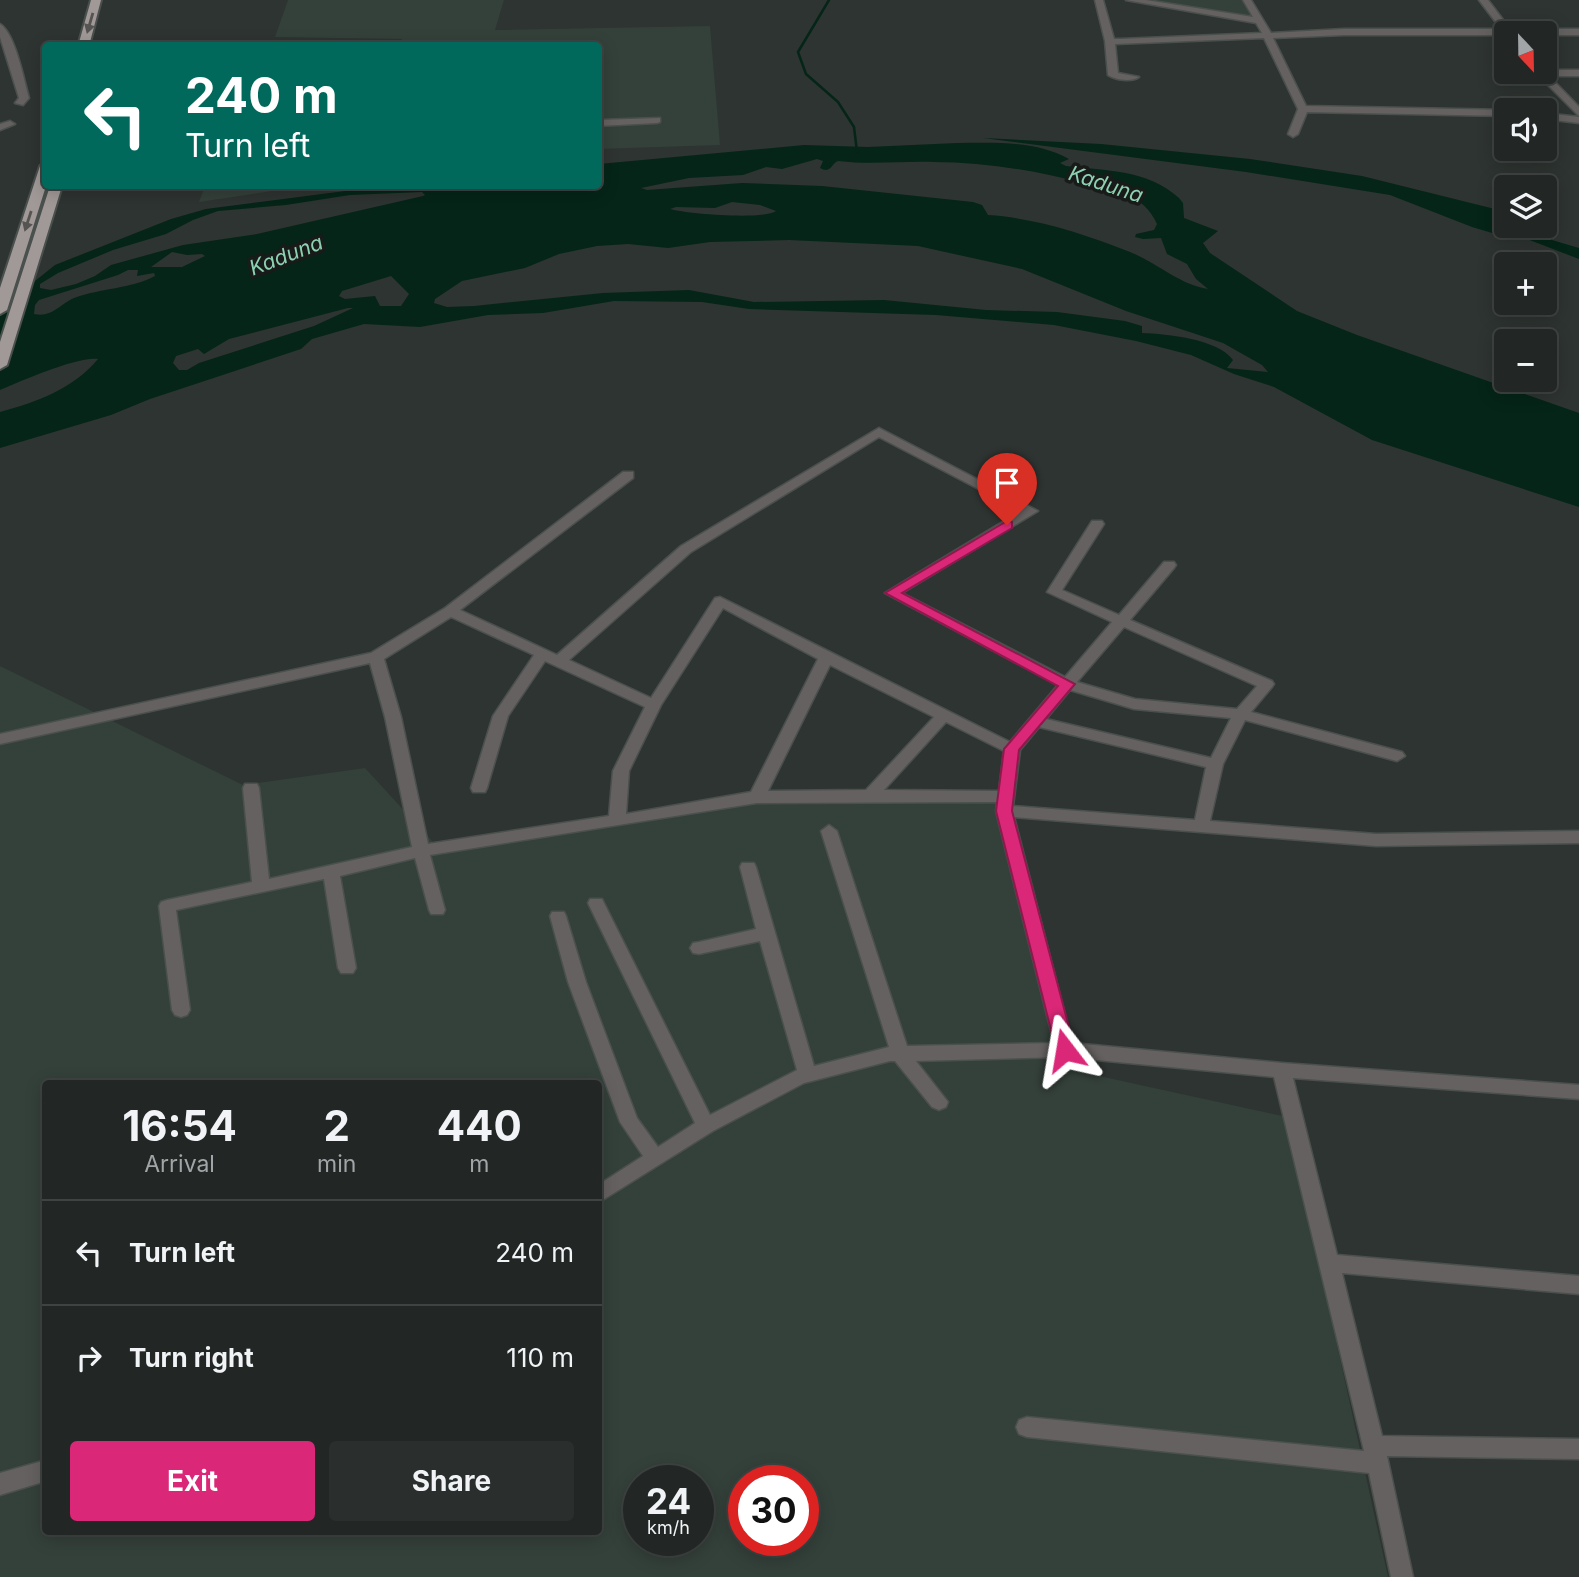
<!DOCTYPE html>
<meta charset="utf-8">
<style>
body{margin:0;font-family:Inter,sans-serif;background:#2a2f2d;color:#f1f3f6;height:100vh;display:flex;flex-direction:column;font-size:26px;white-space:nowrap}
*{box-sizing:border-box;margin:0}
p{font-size:23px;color:#a2a5a7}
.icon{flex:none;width:38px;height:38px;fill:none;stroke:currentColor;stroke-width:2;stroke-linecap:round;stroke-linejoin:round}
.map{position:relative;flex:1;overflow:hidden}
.panel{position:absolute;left:42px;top:1080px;width:560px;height:455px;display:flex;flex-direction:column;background:#222725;border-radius:7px;box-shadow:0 4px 18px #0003,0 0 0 2px #3f4442}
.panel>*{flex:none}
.hud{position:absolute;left:42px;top:42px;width:560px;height:147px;border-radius:7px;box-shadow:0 4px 18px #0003,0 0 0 2px #3f4442;background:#00695c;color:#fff;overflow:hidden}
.needle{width:46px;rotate:158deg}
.fabs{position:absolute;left:1494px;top:21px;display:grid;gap:14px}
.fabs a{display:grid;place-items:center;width:63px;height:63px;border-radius:7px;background:#222725;box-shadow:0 4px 18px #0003,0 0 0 2px #3f4442;font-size:35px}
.speed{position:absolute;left:623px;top:1465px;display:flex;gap:14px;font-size:35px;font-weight:700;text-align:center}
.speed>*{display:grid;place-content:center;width:91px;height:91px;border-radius:50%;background:#222725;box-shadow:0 4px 18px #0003,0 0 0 2px #3f4442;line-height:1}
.speed small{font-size:18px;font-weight:400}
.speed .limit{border:10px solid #d22;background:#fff;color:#111}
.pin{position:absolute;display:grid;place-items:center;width:60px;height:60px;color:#fff;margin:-72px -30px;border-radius:50% 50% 50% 0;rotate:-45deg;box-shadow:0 0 7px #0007}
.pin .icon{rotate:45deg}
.me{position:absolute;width:77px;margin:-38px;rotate:346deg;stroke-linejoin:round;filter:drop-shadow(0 0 5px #0008)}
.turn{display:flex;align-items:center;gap:24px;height:147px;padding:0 28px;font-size:32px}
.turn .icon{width:91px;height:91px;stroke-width:2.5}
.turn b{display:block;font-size:49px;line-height:60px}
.eta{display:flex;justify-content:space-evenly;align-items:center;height:119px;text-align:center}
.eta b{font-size:42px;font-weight:700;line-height:49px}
.button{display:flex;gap:14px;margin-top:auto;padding:14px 28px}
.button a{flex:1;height:80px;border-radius:7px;background:#db2777;color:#fff;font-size:28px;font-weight:700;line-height:80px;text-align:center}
.button a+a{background:#2a2f2d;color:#f1f3f6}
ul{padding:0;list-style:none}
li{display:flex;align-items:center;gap:21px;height:105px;padding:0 28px;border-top:2px solid #3f4442}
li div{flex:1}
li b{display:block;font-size:26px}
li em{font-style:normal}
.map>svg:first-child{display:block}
</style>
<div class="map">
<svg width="1579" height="1577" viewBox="0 0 1579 1577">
<rect width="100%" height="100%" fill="#2e3431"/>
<path fill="#34403a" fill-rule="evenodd" d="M 288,0 L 504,0 L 495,30 L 710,26 L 720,145 L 599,149 L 598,46 L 400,46 L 402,39 L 275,37 Z
M 1126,0 L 1242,0 L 1254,21 L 1163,7 Z
M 205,186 L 305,186 L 199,202 Z
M 0,666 L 243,785 L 365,768 L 433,842 L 731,801 L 781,790 L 947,794 L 1006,802 L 1058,1067 L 1287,1117 L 1388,1577 L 0,1577 ZM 46,1083 L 598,1083 L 598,1531 L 46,1531 ZM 639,1480 L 698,1480 L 698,1540 L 639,1540 ZM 744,1480 L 803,1480 L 803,1540 L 744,1540 Z"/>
<path fill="#052518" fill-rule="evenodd" d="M 983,138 L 1101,144 L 1250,159 L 1362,176 L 1507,212 L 1507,226 L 1531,226 L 1551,236 L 1552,240 L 1579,248 L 1579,259 L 1527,239 L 1509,238 L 1472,227 L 1390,195 L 1246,172 Z
M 957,143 C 994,143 1035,140 1069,159 L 1060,163 L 1066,166 C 1106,171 1147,169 1179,198 L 1183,203 L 1184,218 L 1218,231 L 1203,243 L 1210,253 L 1297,311 L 1357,335 L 1579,413 L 1579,507 L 1372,440 L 1274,387 L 1234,374 L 1191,355 L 1136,341 L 1054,325 L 936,315 L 749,309 L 702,302 L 614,301 L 543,313 L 488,315 L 420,327 L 364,324 L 312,339 L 301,349 L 150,399 L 111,415 L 0,448 L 0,412 C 37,402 73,389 98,359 C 78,356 21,381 0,390 L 0,309 L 55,265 L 171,219 L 206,209 L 353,190 L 438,186 L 598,186 L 599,164 L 804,145 L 868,147 ZM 817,159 L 823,161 L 820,168 C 831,174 831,164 838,161 C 870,165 902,161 934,162 C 986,162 1037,171 1087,184 C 1115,191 1144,194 1157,224 L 1154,230 L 1136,234 L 1135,237 L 1143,239 L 1161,238 L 1167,254 L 1187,264 L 1196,279 L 1208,289 C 1180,285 1156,262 1130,252 C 1085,234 1036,218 988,215 L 982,205 L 973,202 L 822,186 L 742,183 L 647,190 L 641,188 L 689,178 L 743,175 L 766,167 L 782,169 ZM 422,192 L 425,195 L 423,196 L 257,234 L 183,245 L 111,265 L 95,276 L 76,284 L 51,290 L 40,288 L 40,284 L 58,273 L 113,250 L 166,234 L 193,220 L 218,211 L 286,205 L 350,195 ZM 732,202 L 760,205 L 776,211 C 764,220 687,214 670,209 L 676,207 L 715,208 ZM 789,240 L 918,246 L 1022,269 L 1126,311 L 1223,343 L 1262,365 L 1268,372 L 1227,368 L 1233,360 C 1218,339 1167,334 1142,333 L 1142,326 L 1125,321 L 1057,312 L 986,310 L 884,300 L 754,302 L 689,290 L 603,293 L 474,306 L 447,307 L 434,303 L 435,299 L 462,281 L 525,268 L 559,254 L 597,246 L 628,244 L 668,248 L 710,242 ZM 172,252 L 187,255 L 202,254 L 205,256 L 182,267 L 151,267 ZM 128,270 L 138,270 L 137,276 L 154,273 L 155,276 C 131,289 101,288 74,298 C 60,304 52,318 34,314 L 35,305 L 39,300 L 118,275 ZM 391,276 L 409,294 L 401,306 L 380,306 L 375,296 L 345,299 L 339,296 L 342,291 ZM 348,308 L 353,308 L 314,326 L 199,363 L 187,370 L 179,370 L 173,363 L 176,356 L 198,349 L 204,354 L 229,339 Z"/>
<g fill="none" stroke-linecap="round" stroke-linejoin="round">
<path stroke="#052518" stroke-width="2.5" d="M 829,0 L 798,52 L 806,74 L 838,102 L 854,127 L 857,152"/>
<defs>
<path id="minor" d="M 1095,0 L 1103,0 L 1114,39 L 1121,39 L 1262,33 L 1256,23 L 1126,0 L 1146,0 L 1253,17 L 1243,0 L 1251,0 L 1271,33 L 1344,29 L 1501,29 L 1479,0 L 1488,0 L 1510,29 L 1579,29 L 1579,35 L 1344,35 L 1273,38 L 1306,106 L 1508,110 L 1507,116 L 1307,112 L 1298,134 L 1293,137 L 1288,134 L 1298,109 L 1264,38 L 1115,44 L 1118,73 L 1139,77 C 1132,82 1115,80 1108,75 L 1105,41 Z
M 0,24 C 15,33 24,80 29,98 L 23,105 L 15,103 L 19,98 L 0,37 Z
M 1545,70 L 1579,70 L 1579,76 L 1549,76 L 1579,107 L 1579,116 L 1535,72 Z
M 1545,113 L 1579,117 L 1579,123 L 1545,119 Z
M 660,118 L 660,122 L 657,123 L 598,126 L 598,120 Z
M 10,121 L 15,124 L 0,130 L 0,124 Z
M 879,428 L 1038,511 L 902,593 L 1065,677 L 1112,622 L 1047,592 L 1092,521 L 1102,521 L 1104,524 L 1062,590 L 1119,615 L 1164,562 L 1174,562 L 1176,565 L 1174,568 L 1130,620 L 1272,681 L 1274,684 L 1272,687 L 1251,712 L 1402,752 L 1405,756 L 1397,761 L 1245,720 L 1223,764 L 1210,821 L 1376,834 L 1579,831 L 1579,843 L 1376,846 L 1014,817 L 1072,1043 L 1282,1063 L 1579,1085 L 1579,1099 L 1293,1078 L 1337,1255 L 1579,1276 L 1579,1294 L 1342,1273 L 1382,1436 L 1579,1439 L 1579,1459 L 1387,1456 L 1413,1577 L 1391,1577 L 1369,1473 L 1027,1437 L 1019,1434 L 1016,1427 L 1019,1420 L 1027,1417 L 1364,1451 L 1274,1077 L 1065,1057 L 916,1061 L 948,1102 L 946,1107 L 939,1110 L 932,1107 L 895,1061 L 890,1061 L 804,1083 L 713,1131 L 598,1203 L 598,1185 L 643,1156 L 620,1122 L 568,982 L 550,916 L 552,912 L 564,912 L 566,916 L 586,982 L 637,1118 L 658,1147 L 695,1123 L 588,903 L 590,899 L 602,899 L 710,1115 L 797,1070 L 760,941 L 699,954 L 693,953 L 690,948 L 693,943 L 699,942 L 756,929 L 740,867 L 742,863 L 754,863 L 756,867 L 814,1066 L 889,1047 L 821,831 L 829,825 L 837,831 L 907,1046 L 1054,1043 L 996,811 L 997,802 L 757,803 L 430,855 L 445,910 L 443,914 L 431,914 L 429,910 L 415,858 L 340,876 L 356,968 L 353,973 L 341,973 L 338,968 L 324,879 L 176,910 L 190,1010 L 187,1015 L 181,1017 L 175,1015 L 172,1010 L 159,906 L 161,902 L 167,900 L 252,882 L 243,788 L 245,784 L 257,784 L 259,788 L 269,879 L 412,847 L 385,717 L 370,663 L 0,744 L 0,734 L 371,653 L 445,608 L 623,472 L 633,472 L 633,478 L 460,610 L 557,655 L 681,546 ZM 879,437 L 1021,511 L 885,593 L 1058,685 L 1010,742 L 720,597 L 715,598 L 651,698 L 569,660 L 691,552 ZM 723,608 L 818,659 L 751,792 L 626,814 L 629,771 L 661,705 ZM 451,617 L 534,655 L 493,716 L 471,788 L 473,792 L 485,792 L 487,788 L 508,716 L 545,661 L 645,707 L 613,771 L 609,816 L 428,844 L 401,717 L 384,659 ZM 1124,627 L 1257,686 L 1237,709 L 1135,699 L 1077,682 ZM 830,665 L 934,717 L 866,790 L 768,791 ZM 1070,690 L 1134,709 L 1231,718 L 1211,758 L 1046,719 ZM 946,722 L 1004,751 L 999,791 L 884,790 ZM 1039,727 L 1206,767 L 1195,820 L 1013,806 L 1020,750 Z
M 46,1460 L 46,1481 L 0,1495 L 0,1473 Z"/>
<path id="trunk" d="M 91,0 L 101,0 L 89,46 L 78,46 Z
M 46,162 L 46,186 L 7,310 L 0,314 L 0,288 L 40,166 Z
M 50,186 L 62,186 L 7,365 L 0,369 L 0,342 Z"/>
</defs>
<use href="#minor" stroke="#4a504d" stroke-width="3"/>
<use href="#trunk" stroke="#4a504d" stroke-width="4"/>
<use href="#minor" fill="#656161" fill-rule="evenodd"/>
<use href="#trunk" fill="#a09997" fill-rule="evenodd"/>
</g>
<defs><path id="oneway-solid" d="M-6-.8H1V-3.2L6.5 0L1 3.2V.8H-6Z" transform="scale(1.75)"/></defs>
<g fill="#555452">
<use href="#oneway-solid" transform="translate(90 23) rotate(106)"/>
<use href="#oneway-solid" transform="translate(28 221) rotate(108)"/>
</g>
<path fill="#db2777" stroke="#8e194d" stroke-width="2" d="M 1007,521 L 1012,522 L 1012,528 L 902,593 L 1075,684 L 1019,750 L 1012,811 L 1075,1050 L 1072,1055 L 1065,1058 L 1059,1055 L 1056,1050 L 996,811 L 1004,749 L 1058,686 L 885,593 Z"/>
<g text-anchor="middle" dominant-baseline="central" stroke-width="7" stroke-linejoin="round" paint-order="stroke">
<g font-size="21" font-style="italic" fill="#8cd2b1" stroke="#181b19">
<text transform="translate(1106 184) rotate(18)">Kaduna</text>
<text transform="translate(286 255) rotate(-21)">Kaduna</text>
</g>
</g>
</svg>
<div class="fabs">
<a><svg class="needle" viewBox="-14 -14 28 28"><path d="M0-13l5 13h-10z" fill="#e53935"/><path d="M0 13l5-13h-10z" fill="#a2a5a7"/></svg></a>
<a><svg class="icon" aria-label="sound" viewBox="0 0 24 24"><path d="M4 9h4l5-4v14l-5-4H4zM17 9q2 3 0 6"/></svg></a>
<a><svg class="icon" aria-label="layers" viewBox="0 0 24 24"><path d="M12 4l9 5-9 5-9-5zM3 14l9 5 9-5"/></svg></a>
<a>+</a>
<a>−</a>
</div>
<div class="speed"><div>24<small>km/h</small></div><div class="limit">30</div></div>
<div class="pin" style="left:1007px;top:525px;background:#d93025"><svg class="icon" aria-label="arrive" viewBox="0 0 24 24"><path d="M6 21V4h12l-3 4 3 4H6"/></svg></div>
<svg class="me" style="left:1065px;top:1050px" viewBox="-20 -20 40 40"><path d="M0-17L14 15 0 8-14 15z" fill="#db2777" stroke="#fff" stroke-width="4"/></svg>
<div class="hud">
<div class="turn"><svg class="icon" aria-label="left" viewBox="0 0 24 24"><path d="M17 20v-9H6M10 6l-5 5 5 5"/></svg><div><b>240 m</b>Turn left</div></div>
</div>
<section class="panel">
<div class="eta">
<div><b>16:54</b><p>Arrival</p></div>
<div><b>2</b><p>min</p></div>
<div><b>440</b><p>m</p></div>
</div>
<ul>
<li><svg class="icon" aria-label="left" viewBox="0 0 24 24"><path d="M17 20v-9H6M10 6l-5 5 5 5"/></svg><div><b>Turn left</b></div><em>240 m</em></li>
<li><svg class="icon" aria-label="right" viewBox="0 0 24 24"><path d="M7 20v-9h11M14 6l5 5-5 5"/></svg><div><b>Turn right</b></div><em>110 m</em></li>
</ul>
<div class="button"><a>Exit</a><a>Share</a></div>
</section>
</div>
